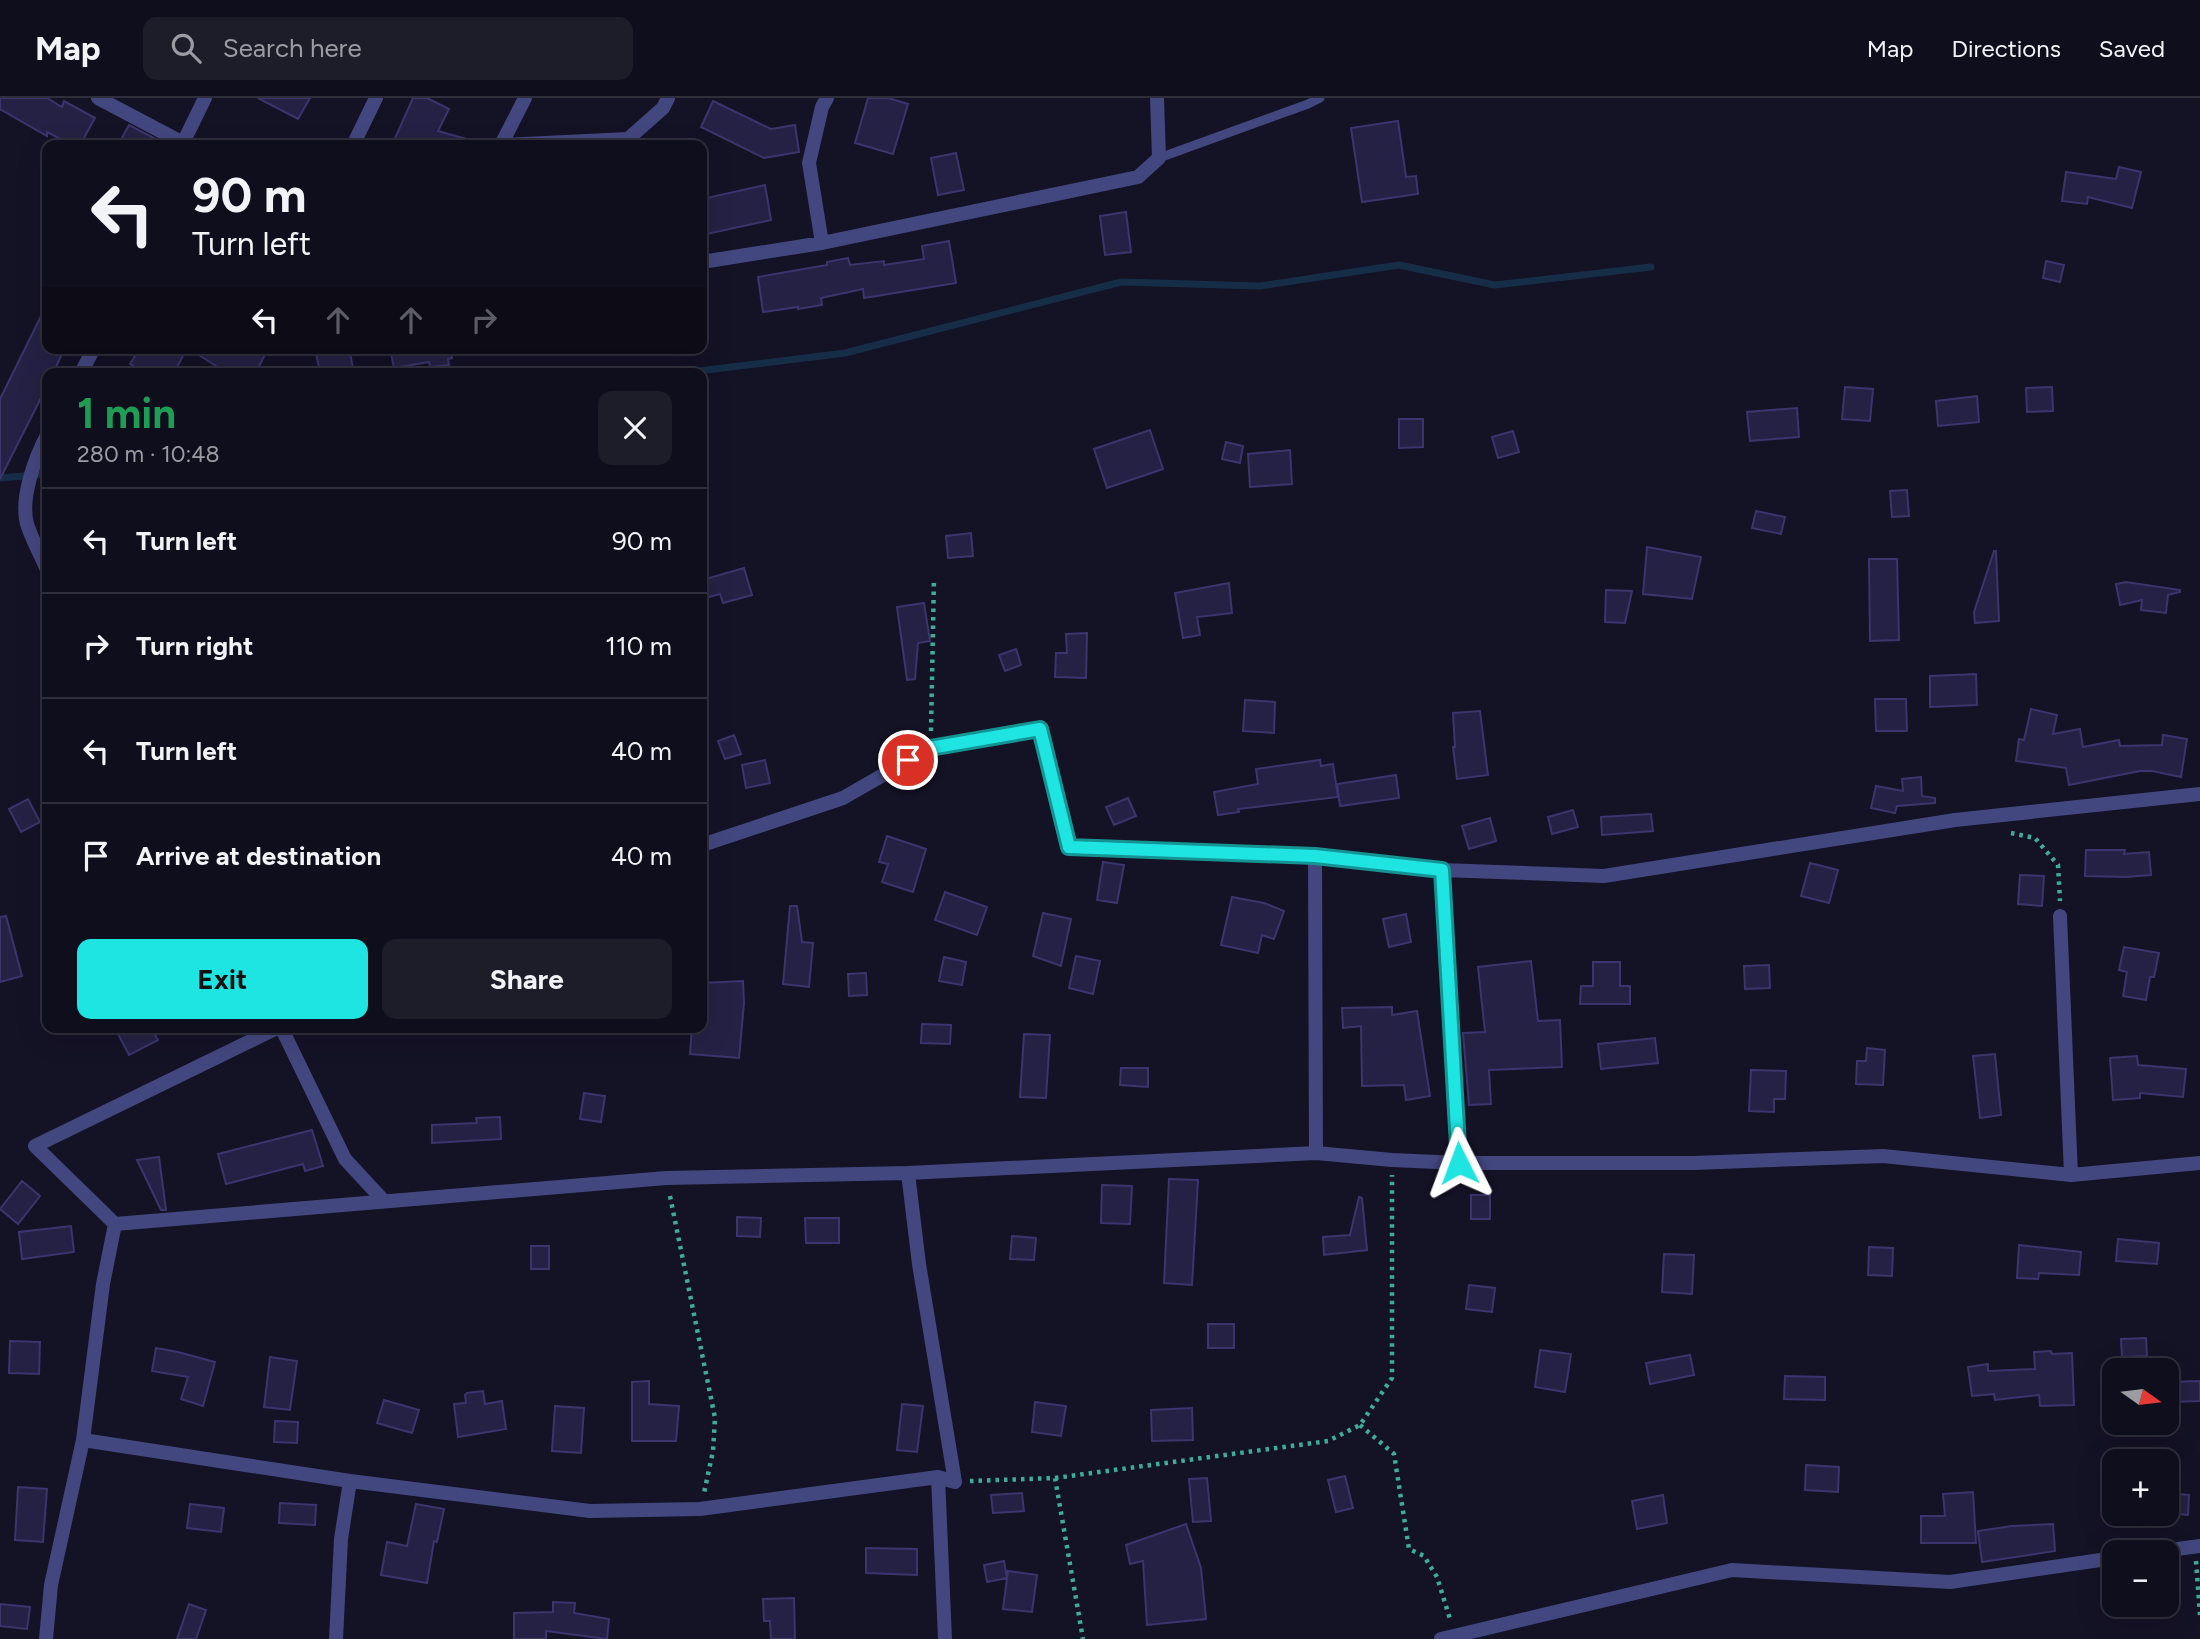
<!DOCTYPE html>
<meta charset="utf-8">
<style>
body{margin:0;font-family:Figtree,sans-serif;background:#1d1c29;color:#f1f3f6;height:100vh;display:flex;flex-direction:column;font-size:26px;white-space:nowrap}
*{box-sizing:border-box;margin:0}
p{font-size:23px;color:#9b9ca3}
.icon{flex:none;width:38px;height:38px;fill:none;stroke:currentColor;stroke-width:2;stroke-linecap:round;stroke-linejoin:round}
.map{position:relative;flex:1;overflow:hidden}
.sheet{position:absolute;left:42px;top:270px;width:665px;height:665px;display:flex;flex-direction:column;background:#0f0e1c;border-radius:14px;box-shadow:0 7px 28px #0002,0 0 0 2px #2f2e3b}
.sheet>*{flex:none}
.banner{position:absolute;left:42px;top:42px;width:665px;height:214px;border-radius:14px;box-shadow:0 7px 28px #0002,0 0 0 2px #2f2e3b;background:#0f0e1c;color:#f1f3f6;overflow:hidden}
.needle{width:46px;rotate:104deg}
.fabs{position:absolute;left:2102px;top:1260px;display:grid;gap:14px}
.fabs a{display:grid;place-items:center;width:77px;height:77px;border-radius:14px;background:#0f0e1c;box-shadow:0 7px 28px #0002,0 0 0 2px #2f2e3b;font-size:35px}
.pin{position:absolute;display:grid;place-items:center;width:60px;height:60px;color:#fff;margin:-30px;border:4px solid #fff;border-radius:50%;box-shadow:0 2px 7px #0007}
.me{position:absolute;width:77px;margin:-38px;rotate:357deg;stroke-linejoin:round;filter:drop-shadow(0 0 5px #0008)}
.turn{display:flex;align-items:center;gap:24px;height:147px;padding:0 35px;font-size:32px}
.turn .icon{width:91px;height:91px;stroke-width:2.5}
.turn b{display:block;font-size:49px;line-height:60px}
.lanes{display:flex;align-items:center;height:66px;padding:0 35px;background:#0003;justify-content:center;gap:35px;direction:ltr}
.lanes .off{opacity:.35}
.round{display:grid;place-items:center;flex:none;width:74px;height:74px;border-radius:14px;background:#1d1c29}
.headline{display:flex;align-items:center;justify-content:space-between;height:119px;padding:0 35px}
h1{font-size:42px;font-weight:700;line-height:52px;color:#1e9e55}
.primary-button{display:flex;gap:14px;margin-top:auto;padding:14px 35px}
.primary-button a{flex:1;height:80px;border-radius:14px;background:#1ee4e2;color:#111;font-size:28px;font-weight:700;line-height:80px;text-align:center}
.primary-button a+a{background:#1d1c29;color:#f1f3f6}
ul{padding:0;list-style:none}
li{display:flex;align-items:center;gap:21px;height:105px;padding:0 35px;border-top:2px solid #2f2e3b}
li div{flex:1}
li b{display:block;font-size:26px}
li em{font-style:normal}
header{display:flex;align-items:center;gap:42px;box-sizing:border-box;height:98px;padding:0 35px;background:#0f0e1c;border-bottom:2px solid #2f2e3b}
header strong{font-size:33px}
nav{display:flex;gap:38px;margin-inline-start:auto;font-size:24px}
.search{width:490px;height:63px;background:#1d1c29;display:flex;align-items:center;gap:18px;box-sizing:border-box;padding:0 24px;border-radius:14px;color:#9b9ca3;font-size:26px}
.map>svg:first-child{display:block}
</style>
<header>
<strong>Map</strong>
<div class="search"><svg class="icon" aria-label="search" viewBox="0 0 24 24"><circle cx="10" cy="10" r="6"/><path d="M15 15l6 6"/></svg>Search here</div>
<nav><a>Map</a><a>Directions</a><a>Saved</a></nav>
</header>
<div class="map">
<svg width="2200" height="1541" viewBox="0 0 2200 1541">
<rect width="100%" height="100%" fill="#141225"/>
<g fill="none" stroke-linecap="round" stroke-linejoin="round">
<path stroke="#152d47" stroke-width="7" d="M 682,275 L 845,255 L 1121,184 L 1260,188 L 1399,167 L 1495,187 L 1651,169
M 0,380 L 47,376"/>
</g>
<path fill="#242144" stroke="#3a356d" stroke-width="2" d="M 0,0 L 47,0 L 62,9 L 64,3 L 95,20 L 80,47 L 72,47 L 47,34 L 47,38 L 0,11 Z
M 258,0 L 310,0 L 298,21 Z
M 413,0 L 427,0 L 449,11 L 438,33 L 470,42 L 469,47 L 392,47 Z
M 868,0 L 888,0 L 908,6 L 893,56 L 855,45 Z
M 713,3 L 771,31 L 795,27 L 799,54 L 764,60 L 701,29 Z
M 1398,23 L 1406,79 L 1416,78 L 1418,96 L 1362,104 L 1351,30 Z
M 129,27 L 167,47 L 118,47 Z
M 956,55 L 964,92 L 938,97 L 931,60 Z
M 2119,69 L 2141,74 L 2132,110 L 2088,99 L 2087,106 L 2062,103 L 2066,74 L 2116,81 Z
M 765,87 L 771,122 L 702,137 L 702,101 Z
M 1126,114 L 1131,154 L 1105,157 L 1100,118 Z
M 949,143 L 956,185 L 864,200 L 863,191 L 821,200 L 822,207 L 798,211 L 798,209 L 763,214 L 758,179 L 827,167 L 827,164 L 848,160 L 850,167 L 884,163 L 884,167 L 924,161 L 922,148 Z
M 2046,163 L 2064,167 L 2060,184 L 2043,180 Z
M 47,206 L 47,250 L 65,250 L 53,275 L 47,275 L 47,288 L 0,381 L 0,301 Z
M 140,250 L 187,250 L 174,275 L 145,275 L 130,266 Z
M 188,250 L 268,250 L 256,275 L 227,275 Z
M 315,250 L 349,250 L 354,275 L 320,275 Z
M 390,250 L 451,250 L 452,260 L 448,261 L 449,267 L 430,269 L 429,264 L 394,270 Z
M 1845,289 L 1873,291 L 1870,323 L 1842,321 Z
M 2052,289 L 2053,313 L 2027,314 L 2026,290 Z
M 1977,298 L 1979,324 L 1938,328 L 1936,303 Z
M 1797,310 L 1799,339 L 1750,343 L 1747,314 Z
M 1399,321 L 1423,321 L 1423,349 L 1399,350 Z
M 1150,332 L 1163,371 L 1107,390 L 1094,351 Z
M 1513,333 L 1519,354 L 1498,360 L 1492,339 Z
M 1226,344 L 1243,348 L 1240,365 L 1222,361 Z
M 1290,352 L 1292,386 L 1250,389 L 1248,356 Z
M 1907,392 L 1909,418 L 1892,419 L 1890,393 Z
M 1756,413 L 1785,419 L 1781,436 L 1752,430 Z
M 971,435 L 973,458 L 948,460 L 946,438 Z
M 1647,449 L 1701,459 L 1692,501 L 1643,496 Z
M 1994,453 L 1996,453 L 1999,523 L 1975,525 L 1974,514 Z
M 1869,461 L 1897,461 L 1899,542 L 1870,543 Z
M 744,470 L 752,497 L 723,505 L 720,496 L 702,501 L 702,482 Z
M 2126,484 L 2180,492 L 2180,494 L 2168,497 L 2166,515 L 2141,512 L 2142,502 L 2120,507 L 2116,486 Z
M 1229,485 L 1232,515 L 1197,519 L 1200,537 L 1183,540 L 1175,495 Z
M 1606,492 L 1632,493 L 1625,525 L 1605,524 Z
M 924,505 L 930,543 L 918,545 L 915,581 L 907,582 L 897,509 Z
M 1087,535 L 1086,580 L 1055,579 L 1056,555 L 1067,555 L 1066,536 Z
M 1016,551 L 1021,567 L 1005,573 L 999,557 Z
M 1976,576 L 1977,607 L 1930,609 L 1930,578 Z
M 1875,601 L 1906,601 L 1907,633 L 1876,633 Z
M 1245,602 L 1275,604 L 1274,635 L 1243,633 Z
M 2031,611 L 2057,617 L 2053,636 L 2080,631 L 2083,649 L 2119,642 L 2120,648 L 2162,647 L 2163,637 L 2187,641 L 2181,679 L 2152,673 L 2140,673 L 2069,687 L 2066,670 L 2016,663 L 2019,641 L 2024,642 Z
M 1480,613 L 1488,677 L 1457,681 L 1453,649 L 1455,649 L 1453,615 Z
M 734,637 L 741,656 L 725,661 L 718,643 Z
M 765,662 L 770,685 L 746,690 L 742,667 Z
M 1320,662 L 1321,668 L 1333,666 L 1338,699 L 1238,711 L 1239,714 L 1218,717 L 1214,694 L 1258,686 L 1256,671 Z
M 1396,677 L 1399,700 L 1340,708 L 1337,686 Z
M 1921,679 L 1922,698 L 1935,700 L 1935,705 L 1897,708 L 1895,715 L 1871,710 L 1876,688 L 1903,693 L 1902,681 Z
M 1128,700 L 1136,718 L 1114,727 L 1106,709 Z
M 28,701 L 40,724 L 21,734 L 9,711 Z
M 1573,712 L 1578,729 L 1552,736 L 1548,719 Z
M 1651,716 L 1653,733 L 1602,737 L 1601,719 Z
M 1490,720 L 1496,743 L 1469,751 L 1462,728 Z
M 887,738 L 926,751 L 913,794 L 882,784 L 888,766 L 879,764 Z
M 2086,752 L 2125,752 L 2124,756 L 2149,754 L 2151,777 L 2126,779 L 2085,778 Z
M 1103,764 L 1124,767 L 1117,805 L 1097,802 Z
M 1810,765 L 1838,772 L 1829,805 L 1801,798 Z
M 2020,777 L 2044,778 L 2042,808 L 2018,806 Z
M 945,794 L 987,809 L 977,837 L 935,822 Z
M 1232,799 L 1264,805 L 1284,813 L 1274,841 L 1262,837 L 1258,855 L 1221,847 Z
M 790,808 L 797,808 L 802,844 L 813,845 L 809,889 L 783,886 Z
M 1043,815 L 1071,821 L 1061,868 L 1033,858 Z
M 1406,816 L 1411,844 L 1389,849 L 1383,821 Z
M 6,818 L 22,878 L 0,884 L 0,819 Z
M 2124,849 L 2159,855 L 2154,879 L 2150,879 L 2146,902 L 2123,898 L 2127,874 L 2119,872 Z
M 1076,858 L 1100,863 L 1093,896 L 1069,890 Z
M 944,859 L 966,864 L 962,887 L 939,883 Z
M 1531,863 L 1538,923 L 1560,922 L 1562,969 L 1489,972 L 1491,1006 L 1469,1007 L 1463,935 L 1485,934 L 1478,869 Z
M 1593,864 L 1620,864 L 1620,888 L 1630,888 L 1630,906 L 1580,906 L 1581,888 L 1593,888 Z
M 1769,867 L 1770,890 L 1745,891 L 1744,868 Z
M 866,875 L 867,897 L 849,898 L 848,876 Z
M 743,883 L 744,905 L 739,960 L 690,956 L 692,929 L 702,929 L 702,885 Z
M 1392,909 L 1392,917 L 1417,913 L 1430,998 L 1406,1002 L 1404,987 L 1362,988 L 1361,928 L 1343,930 L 1342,910 Z
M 922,926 L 951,927 L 950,946 L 921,945 Z
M 130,929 L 151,929 L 158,942 L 129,957 L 118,936 Z
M 1024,936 L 1050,937 L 1046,1000 L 1020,999 Z
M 1655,940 L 1658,965 L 1601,971 L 1598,946 Z
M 1867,950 L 1885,952 L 1883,987 L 1856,986 L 1857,963 L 1866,963 Z
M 1995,956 L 2001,1017 L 1980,1020 L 1973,958 Z
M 2137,958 L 2138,967 L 2186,971 L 2183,999 L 2140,995 L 2140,1000 L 2113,1002 L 2110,960 Z
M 1121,970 L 1148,970 L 1148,989 L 1120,987 Z
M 1751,972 L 1786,973 L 1785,1001 L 1774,1001 L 1774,1014 L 1749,1013 Z
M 584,995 L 605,998 L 601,1024 L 580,1021 Z
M 500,1019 L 501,1041 L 432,1045 L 432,1027 L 477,1025 L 476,1020 Z
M 312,1032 L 323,1068 L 305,1073 L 303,1066 L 226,1086 L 218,1056 Z
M 159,1059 L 166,1112 L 161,1112 L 137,1062 Z
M 1169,1081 L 1198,1082 L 1192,1187 L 1164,1185 Z
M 22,1083 L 40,1098 L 18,1126 L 0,1111 Z
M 1102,1087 L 1132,1088 L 1130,1126 L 1101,1125 Z
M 1471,1097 L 1490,1097 L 1490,1121 L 1471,1121 Z
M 1359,1099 L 1362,1100 L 1367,1152 L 1324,1157 L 1323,1139 L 1350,1137 Z
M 737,1119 L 761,1120 L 760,1139 L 737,1138 Z
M 805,1120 L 839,1120 L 839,1145 L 806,1145 Z
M 71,1128 L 74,1154 L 22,1161 L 19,1134 Z
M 1012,1138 L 1036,1140 L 1034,1162 L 1010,1161 Z
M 2118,1141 L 2159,1145 L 2157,1166 L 2116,1163 Z
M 2019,1147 L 2081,1154 L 2079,1177 L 2039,1175 L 2038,1181 L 2017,1180 Z
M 531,1148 L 549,1148 L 549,1171 L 531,1171 Z
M 1869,1149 L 1893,1150 L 1892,1178 L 1868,1177 Z
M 1664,1156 L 1694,1157 L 1692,1196 L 1662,1194 Z
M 1469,1187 L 1495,1190 L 1492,1214 L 1466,1211 Z
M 1208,1226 L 1234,1226 L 1234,1250 L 1208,1250 Z
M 2146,1240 L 2147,1258 L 2122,1259 L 2121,1241 Z
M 10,1243 L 40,1244 L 39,1276 L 9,1275 Z
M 156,1250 L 178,1254 L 215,1264 L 203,1308 L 181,1301 L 188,1279 L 152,1273 Z
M 1540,1252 L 1571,1256 L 1565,1294 L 1535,1289 Z
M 2051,1253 L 2052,1256 L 2072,1255 L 2074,1307 L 2040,1308 L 2039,1297 L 1995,1302 L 1994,1296 L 1972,1298 L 1968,1269 L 1988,1266 L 1988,1273 L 2035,1271 L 2034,1254 Z
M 1690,1257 L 1694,1277 L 1650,1286 L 1646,1265 Z
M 270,1259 L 297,1263 L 290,1312 L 264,1309 Z
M 1785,1278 L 1825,1279 L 1825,1302 L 1784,1301 Z
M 649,1283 L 649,1306 L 679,1308 L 676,1343 L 632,1343 L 632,1284 Z
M 2200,1283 L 2200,1303 L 2173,1304 L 2173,1284 Z
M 483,1293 L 485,1306 L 502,1303 L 506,1331 L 458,1339 L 454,1306 L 466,1305 L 465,1297 L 467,1295 Z
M 384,1302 L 419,1312 L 412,1335 L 377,1325 Z
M 1035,1304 L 1066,1308 L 1061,1338 L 1032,1334 Z
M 902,1306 L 923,1308 L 917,1354 L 897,1352 Z
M 555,1308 L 584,1310 L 581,1355 L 552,1353 Z
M 1192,1310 L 1193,1342 L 1152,1343 L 1151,1312 Z
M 275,1323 L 298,1324 L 297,1345 L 274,1344 Z
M 1806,1367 L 1839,1369 L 1838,1394 L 1805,1392 Z
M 1345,1378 L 1353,1410 L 1336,1414 L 1328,1382 Z
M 1207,1380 L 1211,1423 L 1193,1424 L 1189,1381 Z
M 18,1389 L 47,1391 L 43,1444 L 15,1442 Z
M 1973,1394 L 1976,1445 L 1921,1445 L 1921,1418 L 1945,1418 L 1943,1396 Z
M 1022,1395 L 1024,1413 L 993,1415 L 991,1397 Z
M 2166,1395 L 2189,1397 L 2188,1417 L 2166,1415 Z
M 1663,1397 L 1667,1425 L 1637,1431 L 1632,1403 Z
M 280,1405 L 316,1407 L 315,1427 L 279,1425 Z
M 190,1406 L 224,1410 L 221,1434 L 187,1430 Z
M 416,1406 L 444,1411 L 437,1444 L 434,1443 L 427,1485 L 381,1477 L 387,1444 L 407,1448 Z
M 1186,1426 L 1201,1470 L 1206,1521 L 1147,1527 L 1143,1463 L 1130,1466 L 1126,1447 Z
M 2053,1426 L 2055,1453 L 1982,1464 L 1978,1433 L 2012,1428 Z
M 866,1450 L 917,1451 L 917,1477 L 866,1475 Z
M 1004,1463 L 1007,1480 L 987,1484 L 984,1467 Z
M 1008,1473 L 1037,1477 L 1032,1514 L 1003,1511 Z
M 794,1500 L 795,1541 L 771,1541 L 770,1523 L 764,1523 L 763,1501 Z
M 553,1504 L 575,1505 L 574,1515 L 609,1521 L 607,1541 L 546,1533 L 546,1541 L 514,1541 L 514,1515 L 553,1514 Z
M 0,1506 L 30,1509 L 27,1531 L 0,1528 Z
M 189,1506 L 206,1512 L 196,1541 L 177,1541 Z"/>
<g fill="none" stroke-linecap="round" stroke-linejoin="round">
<path stroke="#3eac99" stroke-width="4.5" stroke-dasharray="3.5 5" stroke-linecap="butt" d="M 931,633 L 934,480
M 2011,735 L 2035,740 L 2058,767 L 2060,803
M 670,1098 L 715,1320 L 713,1353 L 704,1395
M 1360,1327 L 1394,1356 L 1409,1451 L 1424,1458 L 1437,1479 L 1450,1521
M 1055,1380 L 1083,1541
M 970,1383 L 1055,1380 L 1328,1343 L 1360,1327 L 1392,1280 L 1392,1077
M 2196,1463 L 2200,1517"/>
<path stroke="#43477f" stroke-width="9" d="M 1159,60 L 1308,6 L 1320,0"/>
<path stroke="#43477f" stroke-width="14" d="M 98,0 L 183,45
M 182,47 L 205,0
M 356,47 L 356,41 L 376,0
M 501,47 L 628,41 L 663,10 L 668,0
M 501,47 L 525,0
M 822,145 L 809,65 L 822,9 L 827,0
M 702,164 L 822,145 L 1138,79 L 1159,60 L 1157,0
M 81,275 L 94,250
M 47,337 C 35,360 20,400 27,426 C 32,442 41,457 47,472
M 702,747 L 843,700 L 930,650 L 1040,630 L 1070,749 L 1315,758 L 1442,772 L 1604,778 L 1955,722 L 2200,696
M 1315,758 L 1316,1055
M 1442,772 L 1459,1065
M 2060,818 L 2071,1077
M 279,929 L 35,1048 L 115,1126 L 666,1080 L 908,1075 L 1316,1055 L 1392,1062 L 1459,1065 L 1693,1065 L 1883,1058 L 2071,1077 L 2200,1065
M 281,929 L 345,1061 L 383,1102
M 83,1342 L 350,1383 L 590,1413 L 700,1411 L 938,1379 L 955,1384 L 919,1166 L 908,1075
M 938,1379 L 945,1541
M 2155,1454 L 2200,1448
M 46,1541 L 51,1487 L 83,1342 L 103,1186 L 115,1126
M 336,1541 L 341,1441 L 350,1383
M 1441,1541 L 1732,1472 L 1950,1484 L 2114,1460"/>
</g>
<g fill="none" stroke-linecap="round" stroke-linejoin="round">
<defs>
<path id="route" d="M 908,662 L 930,650 L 1040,631 L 1069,749 L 1315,758 L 1442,772 L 1459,1065"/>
</defs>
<use href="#route" stroke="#149493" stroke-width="18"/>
<use href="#route" stroke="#1ee4e2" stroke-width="12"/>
</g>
</svg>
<div class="fabs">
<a><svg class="needle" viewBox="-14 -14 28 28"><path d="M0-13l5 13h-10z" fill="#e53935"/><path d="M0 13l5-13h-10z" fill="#9b9ca3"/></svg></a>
<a>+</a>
<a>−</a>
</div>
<div class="pin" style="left:908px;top:662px;background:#d93025"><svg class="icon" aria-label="arrive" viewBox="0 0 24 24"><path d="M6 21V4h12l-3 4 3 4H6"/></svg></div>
<svg class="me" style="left:1459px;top:1065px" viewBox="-20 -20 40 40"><path d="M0-17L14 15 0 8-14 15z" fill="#1ee4e2" stroke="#fff" stroke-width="4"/></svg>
<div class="banner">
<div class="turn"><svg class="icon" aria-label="left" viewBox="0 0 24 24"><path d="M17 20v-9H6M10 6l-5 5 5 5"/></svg><div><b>90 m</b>Turn left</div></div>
<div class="lanes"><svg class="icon" aria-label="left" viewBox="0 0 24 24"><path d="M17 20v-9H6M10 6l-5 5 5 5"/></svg><svg class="icon off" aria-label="ahead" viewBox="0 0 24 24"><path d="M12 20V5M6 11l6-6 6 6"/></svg><svg class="icon off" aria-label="ahead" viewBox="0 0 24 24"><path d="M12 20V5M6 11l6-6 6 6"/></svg><svg class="icon off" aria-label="right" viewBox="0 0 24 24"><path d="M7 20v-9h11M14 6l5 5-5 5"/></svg></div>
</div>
<section class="sheet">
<div class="headline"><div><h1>1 min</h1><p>280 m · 10:48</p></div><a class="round"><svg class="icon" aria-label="close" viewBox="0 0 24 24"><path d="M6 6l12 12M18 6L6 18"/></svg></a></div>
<ul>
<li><svg class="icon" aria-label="left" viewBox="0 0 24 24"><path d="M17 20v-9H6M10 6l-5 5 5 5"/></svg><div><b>Turn left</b></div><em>90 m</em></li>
<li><svg class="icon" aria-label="right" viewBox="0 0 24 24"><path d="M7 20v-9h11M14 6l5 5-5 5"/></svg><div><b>Turn right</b></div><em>110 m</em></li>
<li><svg class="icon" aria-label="left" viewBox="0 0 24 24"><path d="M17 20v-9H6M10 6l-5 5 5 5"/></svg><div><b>Turn left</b></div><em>40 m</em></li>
<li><svg class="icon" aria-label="arrive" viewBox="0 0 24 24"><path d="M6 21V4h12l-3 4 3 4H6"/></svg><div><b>Arrive at destination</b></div><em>40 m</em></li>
</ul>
<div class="primary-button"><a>Exit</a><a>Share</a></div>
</section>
</div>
